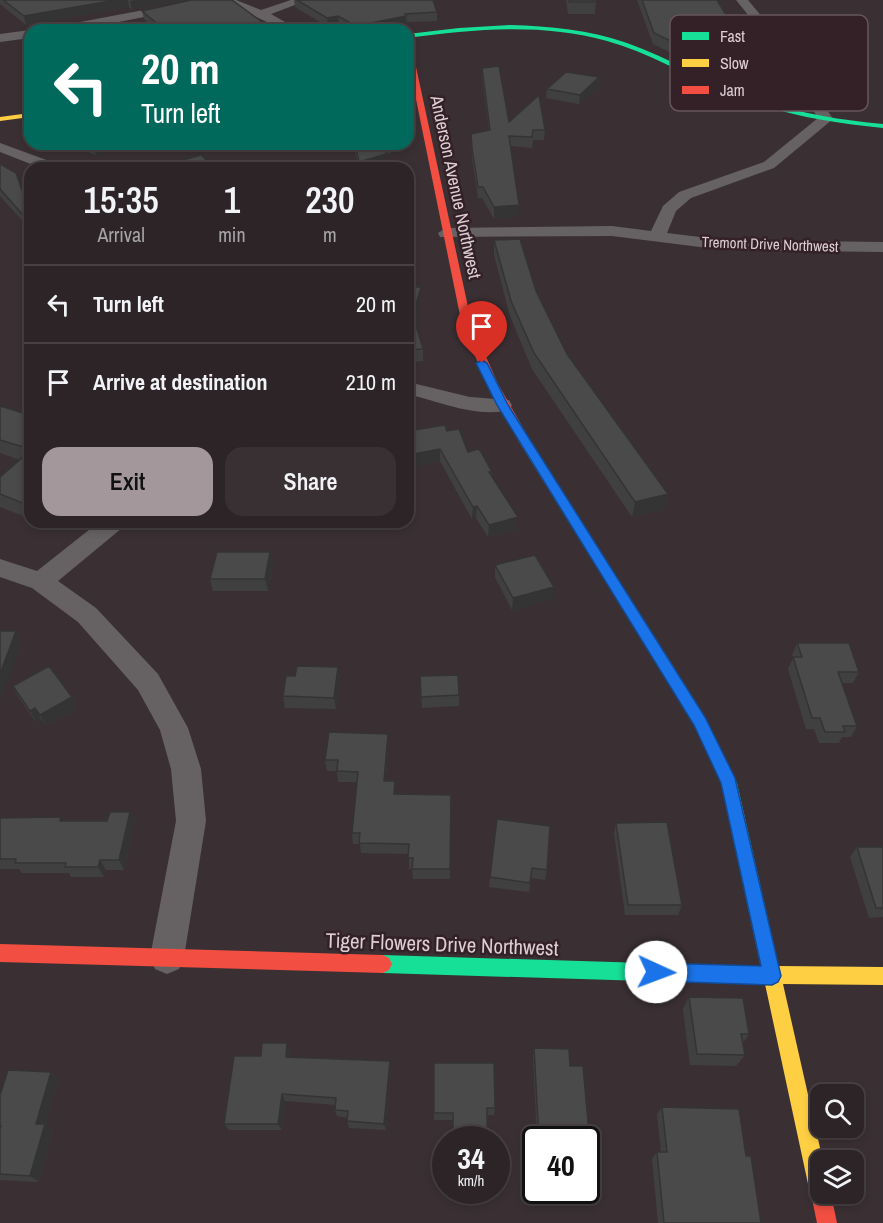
<!DOCTYPE html>
<style>
body{margin:0;font-family:"Archivo Narrow",sans-serif;background:#383032;color:#f1f3f6;height:100vh;display:flex;flex-direction:column;font-size:22px;white-space:nowrap}
*{box-sizing:border-box;margin:0}
p{font-size:20px;color:#a6a4a7}
.icon{flex:none;width:33px;height:33px;fill:none;stroke:currentColor;stroke-width:2;stroke-linecap:round;stroke-linejoin:round}
.map{position:relative;flex:1;overflow:hidden}
.details{position:absolute;left:24px;top:162px;width:390px;height:366px;display:flex;flex-direction:column;background:#2c2426;border-radius:18px;box-shadow:0 3px 9px #0003,0 0 0 2px #484143}
.details>*{flex:none}
.banner{position:absolute;left:24px;top:24px;width:390px;height:126px;border-radius:18px;box-shadow:0 3px 9px #0003,0 0 0 2px #484143;background:#00695c;color:#fff;overflow:hidden}
.tools{position:absolute;left:810px;top:1084px;display:grid;gap:12px}
.tools a{display:grid;place-items:center;width:54px;height:54px;border-radius:12px;background:#2c2426;box-shadow:0 3px 9px #0003,0 0 0 2px #484143;font-size:30px}
.speed{position:absolute;left:432px;top:1126px;display:flex;gap:12px;font-size:30px;font-weight:700;text-align:center}
.speed>*{display:grid;place-content:center;width:78px;height:78px;border-radius:50%;background:#2c2426;box-shadow:0 3px 9px #0003,0 0 0 2px #484143;line-height:1}
.speed small{font-size:15px;font-weight:400}
.speed .limit{border:3px solid #111;border-radius:9px;background:#fff;color:#111}
.pin{position:absolute;display:grid;place-items:center;width:51px;height:51px;color:#fff;margin:-62px -26px;border-radius:50% 50% 50% 0;rotate:-45deg;box-shadow:0 0 6px #0007}
.pin .icon{rotate:45deg}
.me{position:absolute;width:66px;margin:-33px;rotate:92deg;stroke-linejoin:round;filter:drop-shadow(0 0 4px #0008)}
.turn{display:flex;align-items:center;gap:21px;height:126px;padding:0 18px;font-size:27px}
.turn .icon{width:78px;height:78px;stroke-width:2.5}
.turn b{display:block;font-size:42px;line-height:51px}
.eta{display:flex;justify-content:space-evenly;align-items:center;height:102px;text-align:center}
.eta b{font-size:36px;font-weight:600;line-height:42px}
.action{display:flex;gap:12px;margin-top:auto;padding:12px 18px}
.action a{flex:1;height:69px;border-radius:18px;background:#a3979b;color:#111;font-size:24px;font-weight:600;line-height:69px;text-align:center}
.action a+a{background:#383032;color:#f1f3f6}
ul{padding:0;list-style:none}
li{display:flex;align-items:center;gap:18px;height:78px;padding:0 18px;border-top:2px solid #484143}
li div{flex:1}
li b{display:block;font-size:22px}
li em{font-style:normal}
.map>svg:first-child{display:block}
</style>
<div class="map">
<svg width="883" height="1223" viewBox="0 0 883 1223">
<rect width="100%" height="100%" fill="#3a3033"/>
<g fill="none" stroke-linecap="round" stroke-linejoin="round">
<path fill="#666264" fill-rule="evenodd" d="M 197,0 L 236,0 L 261,10 L 291,0 L 308,0 L 271,14 L 299,30 L 284,30 L 220,0 L 215,3 L 78,30 L 53,30 L 59,26 Z
M 736,0 L 748,0 L 778,36 L 833,119 L 774,168 L 691,198 L 676,211 L 667,233 L 724,240 L 883,242 L 883,252 L 724,250 L 612,236 L 440,237 L 438,233 L 446,228 L 612,226 L 651,231 L 663,206 L 679,192 L 764,162 L 818,118 L 769,41 Z
M 30,30 L 30,38 L 0,42 L 0,34 Z
M 0,143 L 60,165 L 63,168 L 41,168 L 0,152 Z
M 408,382 L 470,397 L 509,400 L 512,405 L 509,410 C 478,418 439,402 408,394 Z
M 99,522 L 126,522 L 122,528 L 58,581 L 96,608 L 158,674 L 188,728 L 201,769 L 206,821 L 184,957 L 179,969 L 167,974 L 155,969 L 150,957 L 176,821 L 171,769 L 160,730 L 138,690 L 78,622 L 32,588 L 0,577 L 0,559 L 37,571 Z"/>
<path fill="#16e098" fill-rule="evenodd" d="M 510,25 C 550,26 589,30 627,43 C 669,58 707,81 749,97 C 792,112 837,120 883,124 L 883,128 C 828,123 775,113 724,92 C 685,75 648,52 607,41 C 542,23 474,29 408,38 L 408,34 L 459,28 Z
M 668,664 L 673,666 L 705,718 L 737,783 L 778,963 L 775,969 L 769,972 L 763,969 L 760,963 L 721,783 L 694,725 L 661,670 L 663,666 Z
M 383,955 L 742,966 L 748,969 L 751,975 L 748,981 L 742,984 L 383,973 L 377,970 L 374,964 L 377,958 Z"/>
<path fill="#ffcf43" fill-rule="evenodd" d="M 30,113 L 30,117 L 0,121 L 0,117 Z
M 524,436 L 530,440 L 673,666 L 675,670 L 673,674 L 663,674 L 518,440 Z
M 769,954 L 775,957 L 779,966 L 883,967 L 883,985 L 783,984 L 823,1161 L 820,1161 L 820,1194 L 830,1194 L 827,1200 L 820,1203 L 813,1200 L 810,1193 L 765,984 L 742,984 L 736,981 L 733,975 L 736,969 L 742,966 L 761,966 L 763,957 Z"/>
<path fill="#f24e42" fill-rule="evenodd" d="M 408,42 L 411,44 L 472,325 L 498,384 L 530,440 L 528,443 L 520,443 L 487,384 L 462,325 L 408,60 Z
M 0,944 L 383,955 L 389,958 L 392,964 L 389,970 L 383,973 L 0,962 Z
M 820,1184 L 820,1194 L 831,1194 L 837,1223 L 817,1223 L 811,1194 L 814,1187 Z"/>
</g>
<path fill="#404040" d="M 0,0 L 185,0 L 132,10 L 129,7 L 26,25 L 0,4 Z
M 294,0 L 433,0 L 437,12 L 437,21 L 407,22 L 407,24 L 381,30 L 348,30 L 339,25 L 328,27 L 295,7 Z
M 566,0 L 596,0 L 595,14 L 568,14 Z
M 637,0 L 717,0 L 744,49 L 775,78 L 772,92 L 741,83 L 740,63 L 742,57 L 702,68 L 653,44 Z
M 142,11 L 273,30 L 156,30 L 144,19 Z
M 482,68 L 509,122 L 545,130 L 544,140 L 533,140 L 532,148 L 511,146 L 518,216 L 494,219 L 482,198 L 478,198 L 472,158 L 471,134 L 489,130 L 482,78 Z
M 599,77 L 598,86 L 579,104 L 546,98 L 547,89 Z
M 65,144 L 122,144 L 96,155 Z
M 353,144 L 391,144 L 391,153 L 386,154 L 386,165 L 375,168 L 359,168 Z
M 0,164 L 27,204 L 30,203 L 30,229 L 0,196 Z
M 494,240 L 567,354 L 668,494 L 664,509 L 632,517 L 532,369 L 510,316 L 494,255 Z
M 408,287 L 421,287 L 421,299 L 415,321 L 423,349 L 423,361 L 408,362 Z
M 0,406 L 30,421 L 29,518 L 0,507 L 0,477 L 20,460 L 0,453 Z
M 408,431 L 447,431 L 468,452 L 492,472 L 492,477 L 517,529 L 488,537 L 476,518 L 472,519 L 440,461 L 408,467 Z
M 273,564 L 268,591 L 213,591 L 210,579 Z
M 495,565 L 553,599 L 512,610 L 495,577 Z
M 797,643 L 859,672 L 853,683 L 842,683 L 857,726 L 851,737 L 842,737 L 839,743 L 819,743 L 814,729 L 806,729 L 788,669 L 793,658 L 792,655 Z
M 338,667 L 340,679 L 336,709 L 285,708 L 283,696 L 295,676 Z
M 420,676 L 459,695 L 459,706 L 422,708 Z
M 13,686 L 72,697 L 77,708 L 46,726 L 41,719 L 36,722 L 19,698 Z
M 388,734 L 388,745 L 386,781 L 396,794 L 451,795 L 450,879 L 413,879 L 412,869 L 409,869 L 409,854 L 361,853 L 360,844 L 353,844 L 352,833 L 357,782 L 338,782 L 337,771 L 327,771 L 325,760 Z
M 0,818 L 63,821 L 135,822 L 124,870 L 106,870 L 104,877 L 71,877 L 69,873 L 22,873 L 19,869 L 0,869 Z
M 497,819 L 547,870 L 545,880 L 531,878 L 529,892 L 489,887 Z
M 616,823 L 682,905 L 678,915 L 625,915 L 614,833 Z
M 857,847 L 883,847 L 883,917 L 869,918 L 850,857 Z
M 689,997 L 749,1034 L 743,1043 L 745,1055 L 736,1066 L 690,1065 L 683,1009 Z
M 534,1048 L 570,1066 L 591,1155 L 588,1161 L 586,1161 L 586,1140 L 537,1140 L 533,1056 Z
M 290,1051 L 290,1058 L 390,1061 L 391,1069 L 386,1130 L 349,1128 L 347,1121 L 348,1118 L 337,1116 L 335,1110 L 336,1105 L 285,1101 L 282,1130 L 229,1130 L 224,1124 L 261,1056 Z
M 434,1063 L 495,1108 L 494,1115 L 487,1115 L 453,1120 L 434,1120 Z
M 51,1072 L 58,1079 L 46,1124 L 53,1130 L 39,1182 L 0,1180 L 0,1095 Z
M 662,1107 L 746,1156 L 761,1223 L 658,1223 L 652,1159 L 657,1152 L 661,1152 L 657,1114 Z"/>
<path fill="#343434" d="M 116,0 L 128,0 L 129,7 L 26,25 L 24,16 Z
M 135,0 L 185,0 L 132,10 L 130,1 Z
M 338,16 L 339,25 L 328,27 L 327,18 Z
M 406,16 L 407,24 L 381,30 L 356,30 L 356,26 Z
M 745,46 L 742,57 L 702,68 L 704,57 Z
M 599,77 L 598,86 L 579,104 L 580,95 Z
M 93,144 L 122,144 L 96,155 Z
M 386,154 L 386,165 L 375,168 L 360,168 L 359,162 Z
M 519,205 L 518,216 L 494,219 L 494,207 Z
M 421,287 L 421,299 L 414,327 L 413,315 Z
M 440,449 L 440,461 L 408,467 L 408,455 Z
M 668,494 L 664,509 L 632,517 L 635,502 Z
M 30,496 L 30,518 L 29,518 L 22,503 Z
M 477,506 L 476,518 L 472,519 L 473,507 Z
M 518,517 L 517,529 L 488,537 L 489,525 Z
M 270,552 L 273,564 L 268,591 L 265,579 Z
M 554,587 L 553,599 L 512,610 L 513,598 Z
M 16,631 L 22,642 L 0,701 L 0,674 Z
M 338,667 L 340,679 L 336,709 L 334,698 Z
M 72,697 L 77,708 L 46,726 L 40,715 Z
M 35,708 L 41,719 L 36,722 L 30,711 Z
M 388,734 L 388,745 L 385,792 L 384,781 Z
M 130,812 L 135,822 L 124,870 L 119,860 Z
M 100,860 L 106,870 L 104,877 L 98,867 Z
M 287,1043 L 290,1051 L 289,1065 L 286,1057 Z
M 390,1061 L 391,1069 L 386,1130 L 384,1124 Z
M 51,1072 L 58,1079 L 46,1124 L 53,1130 L 39,1182 L 30,1176 L 36,1124 Z
M 282,1094 L 285,1101 L 282,1130 L 278,1124 Z"/>
<path fill="#4a4a4b" stroke="#343434" stroke-width="1.5" d="M 3,0 L 116,0 L 24,16 Z
M 191,0 L 232,0 L 273,30 L 165,30 L 142,11 Z
M 297,0 L 433,0 L 437,12 L 405,14 L 406,16 L 356,26 L 338,16 L 327,18 Z
M 569,0 L 596,0 L 597,2 L 569,2 Z
M 642,0 L 717,0 L 745,46 L 704,57 L 654,33 Z
M 499,66 L 509,122 L 539,95 L 545,130 L 533,130 L 532,137 L 509,136 L 519,205 L 494,207 L 483,187 L 478,187 L 472,148 L 471,134 L 490,130 L 482,68 Z
M 566,72 L 599,77 L 580,95 L 547,89 Z
M 355,144 L 385,144 L 386,154 L 359,162 Z
M 201,155 L 214,167 L 220,165 L 224,168 L 167,168 L 171,167 L 169,164 Z
M 0,164 L 16,173 L 27,204 L 30,203 L 30,223 L 0,189 Z
M 520,239 L 536,291 L 567,354 L 668,494 L 635,502 L 534,353 L 511,301 L 494,240 Z
M 408,287 L 421,287 L 413,315 L 423,349 L 408,350 Z
M 0,406 L 23,413 L 30,421 L 30,449 L 0,440 Z
M 445,425 L 447,431 L 459,429 L 468,452 L 478,449 L 481,452 L 492,472 L 489,472 L 518,517 L 489,525 L 477,506 L 473,507 L 440,449 L 408,455 L 408,431 Z
M 30,451 L 30,496 L 22,503 L 0,494 L 0,477 Z
M 217,552 L 270,552 L 265,579 L 210,579 Z
M 535,555 L 554,587 L 513,598 L 495,565 Z
M 0,631 L 16,631 L 0,674 Z
M 797,643 L 849,643 L 859,672 L 838,672 L 857,726 L 843,726 L 845,732 L 825,732 L 820,718 L 812,718 L 793,657 L 802,657 Z
M 49,666 L 72,697 L 40,715 L 35,708 L 30,711 L 13,686 Z
M 297,666 L 338,667 L 334,698 L 283,696 L 286,676 L 295,676 Z
M 458,675 L 459,695 L 421,697 L 420,676 Z
M 329,732 L 388,734 L 384,781 L 395,781 L 394,794 L 451,795 L 450,869 L 412,869 L 413,858 L 408,858 L 409,844 L 359,843 L 360,833 L 352,833 L 358,772 L 337,771 L 338,760 L 325,760 Z
M 110,812 L 130,812 L 119,860 L 100,860 L 98,867 L 65,867 L 66,863 L 15,863 L 16,859 L 0,859 L 0,818 L 61,817 L 60,821 L 107,821 Z
M 497,819 L 550,826 L 547,870 L 532,868 L 530,883 L 490,877 Z
M 667,822 L 682,905 L 628,905 L 616,823 Z
M 857,847 L 883,847 L 883,908 L 876,908 Z
M 689,997 L 743,998 L 749,1034 L 741,1034 L 745,1055 L 697,1054 Z
M 262,1043 L 287,1043 L 286,1057 L 390,1061 L 384,1124 L 347,1121 L 348,1111 L 335,1110 L 336,1098 L 282,1094 L 278,1124 L 224,1124 L 234,1056 L 261,1056 Z
M 534,1048 L 569,1049 L 570,1066 L 583,1066 L 591,1155 L 586,1155 L 586,1140 L 539,1140 Z
M 434,1063 L 494,1063 L 495,1108 L 487,1108 L 487,1140 L 453,1140 L 453,1113 L 434,1113 Z
M 8,1070 L 51,1072 L 36,1124 L 45,1124 L 30,1176 L 0,1174 L 0,1129 L 1,1126 L 0,1126 L 0,1095 Z
M 662,1107 L 739,1109 L 746,1156 L 751,1156 L 761,1223 L 664,1223 L 657,1152 L 667,1152 Z"/>
<path fill="#1a73e8" stroke="#114b97" stroke-width="1.5" d="M 482,360 L 487,363 L 508,405 L 705,717 L 735,778 L 781,976 L 778,982 L 772,985 L 656,981 L 649,979 L 646,972 L 649,966 L 656,963 L 761,966 L 721,783 L 694,725 L 497,405 L 476,363 Z"/>
<g text-anchor="middle" dominant-baseline="central" stroke-width="5" stroke-linejoin="round" paint-order="stroke">
<g font-size="15" fill="#dcced3" stroke="#342128">
<text transform="translate(770 244) rotate(2)">Tremont Drive Northwest</text>
</g>
<g font-size="18" fill="#dcced3" stroke="#342128">
<text transform="translate(456 187) rotate(78)">Anderson Avenue Northwest</text>
</g>
<g font-size="21" fill="#dcced3" stroke="#342128">
<text transform="translate(442 944) rotate(2)">Tiger Flowers Drive Northwest</text>
</g>
</g>
<rect x="670" y="15" width="198" height="96" rx="9" fill="#342128" stroke="#66555b" stroke-width="1.5"/>
<rect x="682" y="32" width="27" height="8" fill="#16e098"/>
<rect x="682" y="59" width="27" height="8" fill="#ffcf43"/>
<rect x="682" y="86" width="27" height="8" fill="#f24e42"/>
<g font-size="16" fill="#dcced3">
<text x="720" y="42">Fast</text>
<text x="720" y="69">Slow</text>
<text x="720" y="96">Jam</text>
</g>
</svg>
<div class="tools">
<a><svg class="icon" aria-label="search" viewBox="0 0 24 24"><circle cx="10" cy="10" r="6"/><path d="M15 15l6 6"/></svg></a>
<a><svg class="icon" aria-label="layers" viewBox="0 0 24 24"><path d="M12 4l9 5-9 5-9-5zM3 14l9 5 9-5"/></svg></a>
</div>
<div class="speed"><div>34<small>km/h</small></div><div class="limit">40</div></div>
<div class="pin" style="left:482px;top:363px;background:#d93025"><svg class="icon" aria-label="arrive" viewBox="0 0 24 24"><path d="M6 21V4h12l-3 4 3 4H6"/></svg></div>
<svg class="me" style="left:656px;top:972px" viewBox="-20 -20 40 40"><circle r="19" fill="#fff"/><path d="M0-13L10 11 0 6-10 11z" fill="#1a73e8"/></svg>
<div class="banner">
<div class="turn"><svg class="icon" aria-label="left" viewBox="0 0 24 24"><path d="M17 20v-9H6M10 6l-5 5 5 5"/></svg><div><b>20 m</b>Turn left</div></div>
</div>
<section class="details">
<div class="eta">
<div><b>15:35</b><p>Arrival</p></div>
<div><b>1</b><p>min</p></div>
<div><b>230</b><p>m</p></div>
</div>
<ul>
<li><svg class="icon" aria-label="left" viewBox="0 0 24 24"><path d="M17 20v-9H6M10 6l-5 5 5 5"/></svg><div><b>Turn left</b></div><em>20 m</em></li>
<li><svg class="icon" aria-label="arrive" viewBox="0 0 24 24"><path d="M6 21V4h12l-3 4 3 4H6"/></svg><div><b>Arrive at destination</b></div><em>210 m</em></li>
</ul>
<div class="action"><a>Exit</a><a>Share</a></div>
</section>
</div>
